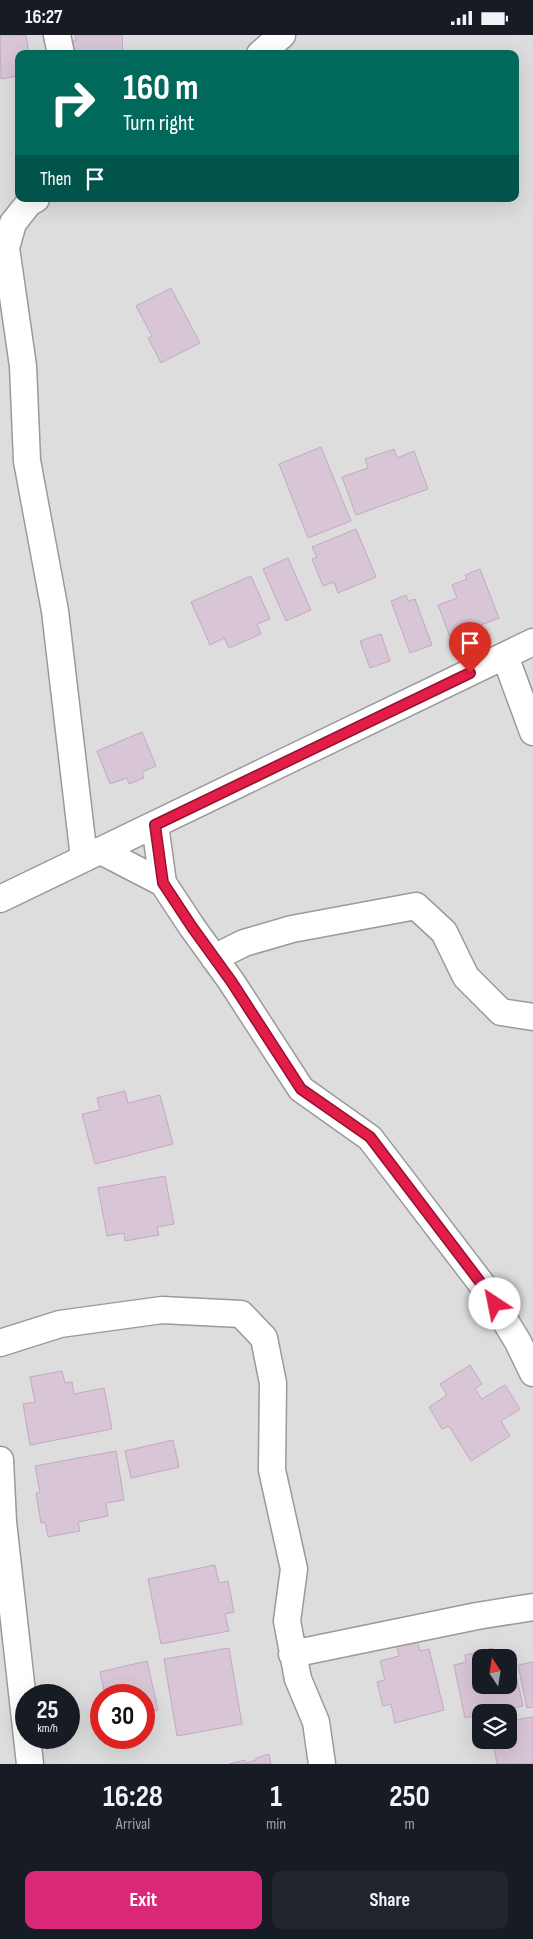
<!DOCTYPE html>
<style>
body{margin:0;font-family:"Sofia Sans Condensed",sans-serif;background:#20242c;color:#f1f3f6;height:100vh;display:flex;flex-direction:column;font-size:19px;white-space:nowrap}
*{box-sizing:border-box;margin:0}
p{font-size:16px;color:#9ea1a6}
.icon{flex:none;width:28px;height:28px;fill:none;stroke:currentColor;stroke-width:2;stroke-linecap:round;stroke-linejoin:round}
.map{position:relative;height:1729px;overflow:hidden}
.panel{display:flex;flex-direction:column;background:#171b24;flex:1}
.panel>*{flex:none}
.guide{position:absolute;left:15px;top:15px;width:504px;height:152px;border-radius:10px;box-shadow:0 5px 20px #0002;background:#00695c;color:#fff;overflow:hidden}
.needle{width:32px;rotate:348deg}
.controls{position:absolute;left:472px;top:1614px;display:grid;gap:10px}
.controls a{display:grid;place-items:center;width:45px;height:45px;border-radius:10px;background:#171b24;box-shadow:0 5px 20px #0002;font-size:25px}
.speed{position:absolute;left:15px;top:1649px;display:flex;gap:10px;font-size:25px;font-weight:700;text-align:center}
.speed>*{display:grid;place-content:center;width:65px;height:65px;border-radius:50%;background:#171b24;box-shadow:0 5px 20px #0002;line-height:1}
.speed small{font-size:12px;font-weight:400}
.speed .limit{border:8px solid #d22;background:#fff;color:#111}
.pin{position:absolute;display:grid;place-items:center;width:42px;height:42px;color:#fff;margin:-51px -21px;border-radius:50% 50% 50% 0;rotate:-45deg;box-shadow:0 0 5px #0007}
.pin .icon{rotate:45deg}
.me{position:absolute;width:55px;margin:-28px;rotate:326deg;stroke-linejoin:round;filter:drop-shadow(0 0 4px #0008)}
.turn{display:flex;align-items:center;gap:18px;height:105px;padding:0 25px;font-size:22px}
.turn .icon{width:65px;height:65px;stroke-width:2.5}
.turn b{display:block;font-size:35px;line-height:42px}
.then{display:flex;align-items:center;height:48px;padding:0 25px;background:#0003;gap:10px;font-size:19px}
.eta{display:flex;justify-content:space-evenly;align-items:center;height:85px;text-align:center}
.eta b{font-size:30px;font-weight:700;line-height:35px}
.action{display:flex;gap:10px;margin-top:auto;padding:10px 25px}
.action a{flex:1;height:58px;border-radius:10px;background:#db2777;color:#fff;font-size:20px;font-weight:700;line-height:58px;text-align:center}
.action a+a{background:#20242c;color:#f1f3f6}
.status{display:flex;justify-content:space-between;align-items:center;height:35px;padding:0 25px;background:#171b24;direction:ltr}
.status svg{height:14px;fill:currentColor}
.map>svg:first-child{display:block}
</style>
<div class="status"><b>16:27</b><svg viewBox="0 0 49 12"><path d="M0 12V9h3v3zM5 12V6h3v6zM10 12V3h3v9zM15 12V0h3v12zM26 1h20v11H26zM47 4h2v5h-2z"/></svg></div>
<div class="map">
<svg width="533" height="1729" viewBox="0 0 533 1729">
<rect width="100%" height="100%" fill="#f1e6ee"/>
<path fill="#deddde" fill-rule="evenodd" d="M 0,0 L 533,0 L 533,1729 L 0,1729 ZM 19,19 L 515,19 L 515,164 L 19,164 ZM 481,1622 L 509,1622 L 509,1650 L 481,1650 ZM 26,1660 L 69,1660 L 69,1702 L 26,1702 ZM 101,1660 L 144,1660 L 144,1702 L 101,1702 ZM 481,1678 L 509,1678 L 509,1705 L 481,1705 Z"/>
<path fill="#d8c6d7" stroke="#c4a8c2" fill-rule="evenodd" d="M 0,0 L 26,0 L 29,19 L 19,19 L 19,41 L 1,44 Z
M 75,0 L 122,0 L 123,19 L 69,19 L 69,6 L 76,6 Z
M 171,253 L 200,308 L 161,328 L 148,303 L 152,301 L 136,271 Z
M 321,412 L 351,486 L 308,503 L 279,429 Z
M 394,414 L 397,423 L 414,416 L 428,454 L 356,480 L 342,442 L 368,433 L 365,424 Z
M 356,494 L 376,542 L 338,558 L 334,547 L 323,551 L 312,524 L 317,522 L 312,512 Z
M 288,523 L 311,575 L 286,586 L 263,534 Z
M 480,534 L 499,583 L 450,602 L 438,570 L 457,563 L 452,550 L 467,544 L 465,540 Z
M 251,541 L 270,584 L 257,589 L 261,599 L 229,613 L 224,603 L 210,610 L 191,567 Z
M 406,560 L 408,566 L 415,564 L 432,610 L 410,618 L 391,566 Z
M 381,599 L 390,626 L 370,633 L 360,606 Z
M 142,697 L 156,731 L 142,737 L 144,743 L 129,749 L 127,743 L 110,749 L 97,716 Z
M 125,1056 L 128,1068 L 160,1060 L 173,1109 L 95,1129 L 82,1079 L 100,1075 L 97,1063 Z
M 165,1141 L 174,1189 L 157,1192 L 159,1200 L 125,1206 L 124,1198 L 107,1201 L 98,1153 Z
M 470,1330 L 482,1349 L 475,1354 L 482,1364 L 505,1350 L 520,1374 L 501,1386 L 510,1401 L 471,1426 L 449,1391 L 442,1394 L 429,1372 L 447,1360 L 440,1349 Z
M 62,1336 L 65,1348 L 72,1347 L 74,1359 L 104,1353 L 112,1394 L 30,1410 L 23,1369 L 35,1367 L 30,1342 Z
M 173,1405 L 179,1432 L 131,1443 L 125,1416 Z
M 116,1416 L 124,1465 L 106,1468 L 108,1481 L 78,1487 L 80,1496 L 48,1502 L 45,1487 L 41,1488 L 36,1458 L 40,1457 L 35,1431 Z
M 215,1530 L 219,1548 L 228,1546 L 234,1577 L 225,1579 L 229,1596 L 161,1609 L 148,1544 Z
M 415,1599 L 420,1616 L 429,1614 L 444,1675 L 395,1688 L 391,1669 L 383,1671 L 377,1647 L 385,1645 L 380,1626 L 399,1621 L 395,1604 Z
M 229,1613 L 242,1689 L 177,1701 L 164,1624 Z
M 493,1613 L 495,1621 L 511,1617 L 523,1671 L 493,1678 L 481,1678 L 481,1680 L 465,1683 L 454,1630 L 466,1627 L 465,1620 ZM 481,1622 L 509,1622 L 509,1650 L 481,1650 Z
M 147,1626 L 158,1675 L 144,1678 L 144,1660 L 105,1660 L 100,1637 Z
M 533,1627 L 533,1672 L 527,1673 L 518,1630 Z
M 533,1682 L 533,1729 L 497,1729 L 493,1705 L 509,1705 L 509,1686 Z
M 269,1719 L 271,1729 L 229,1729 L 245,1725 L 246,1728 L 256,1725 L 256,1723 Z"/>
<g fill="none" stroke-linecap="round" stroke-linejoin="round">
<defs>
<path id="minor" d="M 57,0 L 61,19
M 260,19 L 282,0
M 36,164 L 29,168 L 13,188 L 6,213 L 23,331 L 27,426 L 55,576 L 84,823
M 505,621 L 533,697
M 155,790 L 163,848 L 192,892 L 231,946 L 301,1054 L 370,1103 L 487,1256 L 518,1307 L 533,1338
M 101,816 L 163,848
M 0,864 L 533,607
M 214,923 L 244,908 L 292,894 L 416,871 L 444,897 L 466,942 L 501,977 L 533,982
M 0,1308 L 60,1289 L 162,1275 L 241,1279 L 264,1303 L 273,1348 L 272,1435 L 294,1534 L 287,1586 L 298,1644 L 316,1687 L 322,1729
M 0,1425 L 3,1487 L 30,1729
M 292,1619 L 477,1581 L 533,1572"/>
</defs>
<use href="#minor" stroke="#9a9a9a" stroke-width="29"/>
<use href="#minor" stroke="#fff" stroke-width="26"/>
</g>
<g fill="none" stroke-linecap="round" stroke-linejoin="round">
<defs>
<path id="route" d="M 470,638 L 155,790 L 163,848 L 192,892 L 231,946 L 301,1054 L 370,1102 L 487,1256 L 495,1269"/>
</defs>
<use href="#route" stroke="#92132f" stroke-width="12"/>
<use href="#route" stroke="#e11d48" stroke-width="9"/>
</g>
</svg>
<div class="controls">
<a><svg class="needle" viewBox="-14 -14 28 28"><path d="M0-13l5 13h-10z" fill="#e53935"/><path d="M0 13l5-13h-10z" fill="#9ea1a6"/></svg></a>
<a><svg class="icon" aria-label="layers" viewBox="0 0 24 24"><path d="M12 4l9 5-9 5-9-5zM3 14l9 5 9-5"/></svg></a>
</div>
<div class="speed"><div>25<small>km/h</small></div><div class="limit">30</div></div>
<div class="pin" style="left:470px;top:638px;background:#d93025"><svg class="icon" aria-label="arrive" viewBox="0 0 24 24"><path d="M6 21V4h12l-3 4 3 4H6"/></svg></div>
<svg class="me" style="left:495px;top:1269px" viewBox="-20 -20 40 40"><circle r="19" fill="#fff"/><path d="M0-13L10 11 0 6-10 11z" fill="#e11d48"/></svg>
<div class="guide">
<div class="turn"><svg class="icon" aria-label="right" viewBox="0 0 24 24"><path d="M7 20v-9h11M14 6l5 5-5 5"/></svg><div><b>160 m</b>Turn right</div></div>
<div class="then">Then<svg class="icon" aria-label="arrive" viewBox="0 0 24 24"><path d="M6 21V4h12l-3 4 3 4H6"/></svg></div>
</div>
</div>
<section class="panel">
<div class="eta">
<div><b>16:28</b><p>Arrival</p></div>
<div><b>1</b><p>min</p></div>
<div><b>250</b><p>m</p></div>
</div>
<div class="action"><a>Exit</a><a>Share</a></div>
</section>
